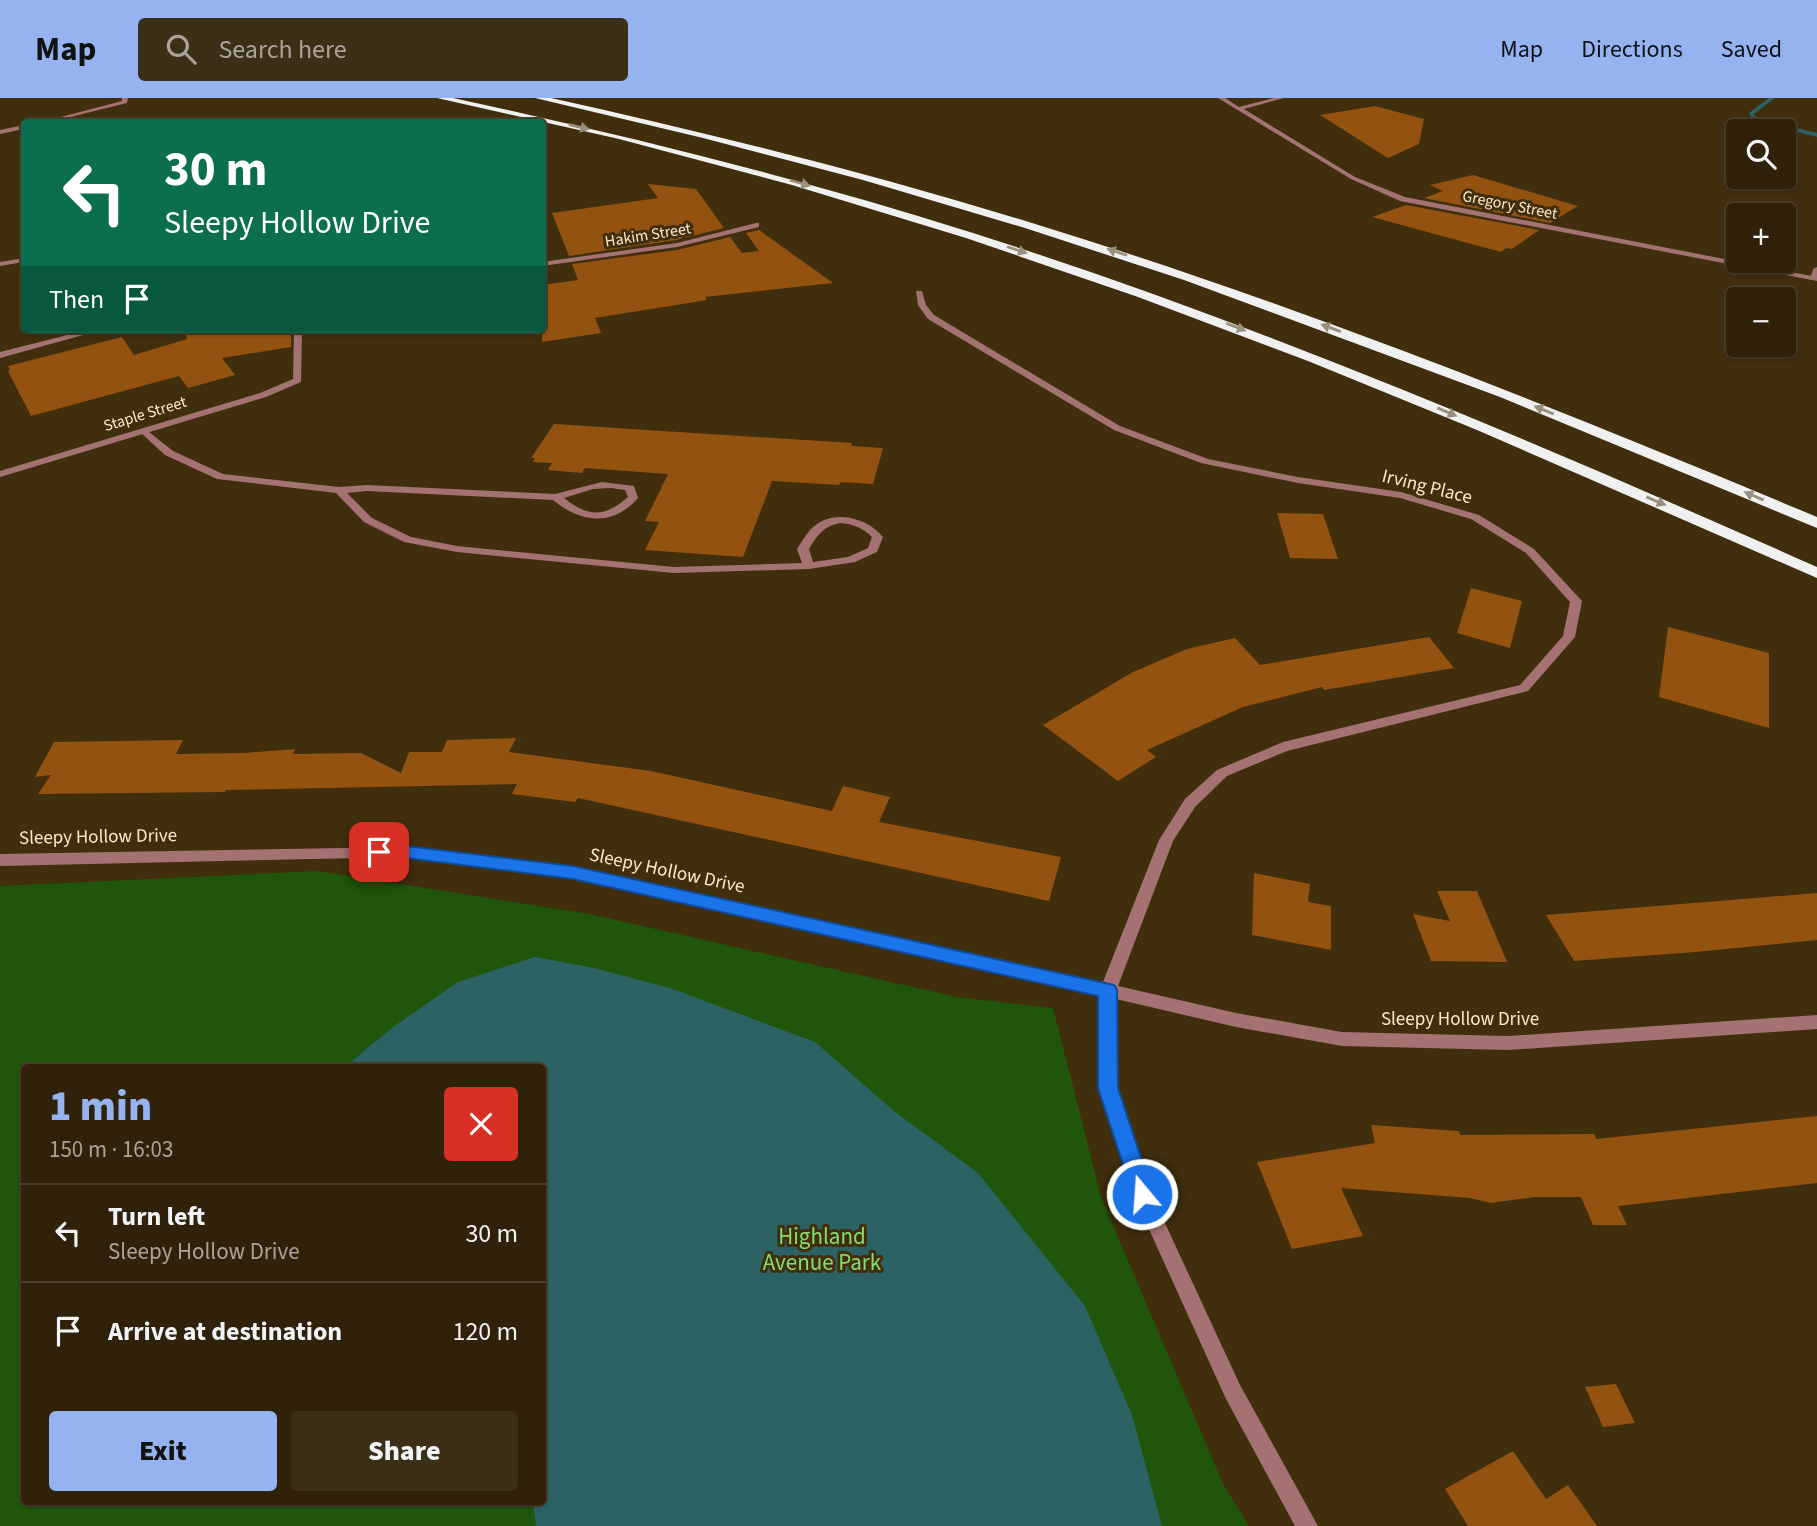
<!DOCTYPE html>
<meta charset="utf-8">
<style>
body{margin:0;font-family:"Source Sans 3",sans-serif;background:#3c2f18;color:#f1f3f6;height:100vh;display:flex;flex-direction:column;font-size:26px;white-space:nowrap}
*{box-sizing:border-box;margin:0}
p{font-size:23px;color:#a8a49c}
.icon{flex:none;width:38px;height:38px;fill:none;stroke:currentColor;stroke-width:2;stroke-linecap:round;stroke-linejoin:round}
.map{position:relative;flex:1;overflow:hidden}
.panel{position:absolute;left:21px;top:966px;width:525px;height:441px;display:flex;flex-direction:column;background:#30220a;border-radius:7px;box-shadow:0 2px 5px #0004,0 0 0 2px #4b3f2b}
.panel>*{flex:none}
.top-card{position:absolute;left:21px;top:21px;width:525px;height:214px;border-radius:7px;box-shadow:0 2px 5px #0004,0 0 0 2px #4b3f2b;background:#0b6e4f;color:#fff;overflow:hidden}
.controls{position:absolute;left:1726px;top:21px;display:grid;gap:14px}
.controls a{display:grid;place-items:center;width:70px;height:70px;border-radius:7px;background:#30220a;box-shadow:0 2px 5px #0004,0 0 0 2px #4b3f2b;font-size:35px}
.pin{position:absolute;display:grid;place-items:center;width:60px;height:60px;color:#fff;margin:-30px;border-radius:14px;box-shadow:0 4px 10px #0006}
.me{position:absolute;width:77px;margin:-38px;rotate:342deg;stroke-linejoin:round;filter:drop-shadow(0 0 5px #0008)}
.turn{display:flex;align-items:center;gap:24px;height:147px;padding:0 28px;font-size:32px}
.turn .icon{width:91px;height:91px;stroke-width:2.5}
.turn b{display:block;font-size:49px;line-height:60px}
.then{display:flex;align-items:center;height:66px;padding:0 28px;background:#0003;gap:14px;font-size:26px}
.round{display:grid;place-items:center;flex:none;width:74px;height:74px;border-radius:7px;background:#3c2f18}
.overview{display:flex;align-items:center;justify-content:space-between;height:119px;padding:0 28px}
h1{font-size:42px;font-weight:800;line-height:52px;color:#95b2f1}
.cta{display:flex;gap:14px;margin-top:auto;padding:14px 28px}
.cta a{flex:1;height:80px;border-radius:7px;background:#95b2f1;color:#111;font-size:28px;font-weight:800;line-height:80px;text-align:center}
.cta a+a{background:#3c2f18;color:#f1f3f6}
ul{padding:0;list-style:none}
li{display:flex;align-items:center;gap:21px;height:98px;padding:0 28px;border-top:2px solid #4b3f2b}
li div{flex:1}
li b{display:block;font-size:26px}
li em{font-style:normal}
header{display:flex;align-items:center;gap:42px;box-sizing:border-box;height:98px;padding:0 35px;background:#95b2f1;color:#111}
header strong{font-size:33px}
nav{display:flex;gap:38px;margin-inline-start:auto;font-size:24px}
.search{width:490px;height:63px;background:#3c2f18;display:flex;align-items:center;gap:18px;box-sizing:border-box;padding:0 24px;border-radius:7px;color:#a8a49c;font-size:26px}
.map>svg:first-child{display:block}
</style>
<header>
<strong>Map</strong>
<div class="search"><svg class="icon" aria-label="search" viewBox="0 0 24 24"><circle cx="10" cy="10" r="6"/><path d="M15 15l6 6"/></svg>Search here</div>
<nav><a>Map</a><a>Directions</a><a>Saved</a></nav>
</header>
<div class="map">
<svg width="1817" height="1428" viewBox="0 0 1817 1428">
<rect width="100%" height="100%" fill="#402e0d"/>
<path fill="#1f560c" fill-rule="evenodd" d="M 317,773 L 589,816 L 957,899 L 1053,910 L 1101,1099 L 1223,1386 L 1249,1428 L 0,1428 L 0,788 ZM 24,970 L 542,970 L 542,1404 L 24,1404 Z"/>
<path fill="#2d6264" d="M 535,859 L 594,870 L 670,890 L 815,944 L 894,1013 L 978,1075 L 1085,1208 L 1132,1317 L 1162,1428 L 536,1428 L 533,1404 L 542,1404 L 542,970 L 345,969 L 393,929 L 458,884 Z"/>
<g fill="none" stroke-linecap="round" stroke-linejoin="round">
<path fill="#2d6264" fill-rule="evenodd" d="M 1769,0 L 1775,0 L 1754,16 L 1757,20 L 1817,35 L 1817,39 L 1753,22 L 1749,15 Z"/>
</g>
<path fill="#935210" d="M 1375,8 L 1424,21 L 1419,46 L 1388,60 L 1320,17 Z
M 1473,77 L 1578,108 L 1550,125 L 1424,100 L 1443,93 L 1430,87 Z
M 648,86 L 696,91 L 724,130 L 676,142 L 569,158 L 552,115 L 658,100 Z
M 1406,107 L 1539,132 L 1512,151 L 1506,150 L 1501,154 L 1372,119 Z
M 759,132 L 833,185 L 705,199 L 707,202 L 595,220 L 601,235 L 542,244 L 542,187 L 578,182 L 572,166 L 677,152 L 730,139 L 742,155 L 759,153 L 746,135 Z
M 184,231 L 291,231 L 291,249 L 222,260 L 235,277 L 188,290 L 179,278 L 31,318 L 8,273 L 10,272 L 8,268 L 122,239 L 134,257 L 187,241 Z
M 554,326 L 852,345 L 851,348 L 883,350 L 873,386 L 841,384 L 839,387 L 772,383 L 743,459 L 645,452 L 659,424 L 645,423 L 668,376 L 585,370 L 582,375 L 548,372 L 552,365 L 533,364 L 535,360 L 531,360 Z
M 1277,415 L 1323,416 L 1338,461 L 1290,460 Z
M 1471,490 L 1522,503 L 1510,550 L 1457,535 Z
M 1668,529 L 1769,555 L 1769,630 L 1659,599 Z
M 1429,539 L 1454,570 L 1324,592 L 1322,589 L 1243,609 L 1147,652 L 1156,659 L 1118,683 L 1043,627 L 1133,574 L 1187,551 L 1235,540 L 1260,567 Z
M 516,640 L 509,654 L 651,673 L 832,713 L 843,688 L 890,699 L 879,724 L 1061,759 L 1049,803 L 578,700 L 575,704 L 512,696 L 517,686 L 226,692 L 225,694 L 38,696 L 51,677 L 35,679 L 54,644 L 183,642 L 176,656 L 245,655 L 295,651 L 293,656 L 361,655 L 401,675 L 409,654 L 442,654 L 447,642 Z
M 1254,775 L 1310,786 L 1308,804 L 1331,808 L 1331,852 L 1252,837 Z
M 1437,793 L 1477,793 L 1507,864 L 1431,863 L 1413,816 L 1450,823 Z
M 1817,795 L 1817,842 L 1695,854 L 1574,863 L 1546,817 Z
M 1817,1018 L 1817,1085 L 1618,1108 L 1627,1127 L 1593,1127 L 1581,1099 L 1534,1099 L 1491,1105 L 1470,1100 L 1341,1090 L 1363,1138 L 1292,1151 L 1257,1064 L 1375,1045 L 1371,1027 L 1459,1033 L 1460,1037 L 1594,1036 L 1596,1041 Z
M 1616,1286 L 1635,1325 L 1603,1329 L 1585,1289 Z
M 1513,1353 L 1546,1401 L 1568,1387 L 1597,1428 L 1468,1428 L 1445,1391 Z"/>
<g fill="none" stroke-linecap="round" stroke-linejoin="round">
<path fill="#a47272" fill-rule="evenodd" d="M 1817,169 L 1817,180 L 1810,182 L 1813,171 Z
M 144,330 L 173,353 L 223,376 L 339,389 L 367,387 L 555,396 L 602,384 L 634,388 L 638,400 C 613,429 581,425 553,402 L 367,393 L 347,395 L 372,420 L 411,439 L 457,448 L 674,469 L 802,465 L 797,451 C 801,445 805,438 810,432 C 830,410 866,418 883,439 L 877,454 L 855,464 L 809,471 L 674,475 L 457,454 L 404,444 L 364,424 L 336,395 L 217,381 L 165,357 L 141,335 L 139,333 ZM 611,390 L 625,392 L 628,399 C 604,420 588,419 564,400 L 593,391 ZM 840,425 C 853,426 863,430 872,439 L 868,450 L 848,459 L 813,464 L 809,451 C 817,437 824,428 840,425 Z"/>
<path fill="#a47272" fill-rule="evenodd" d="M 122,0 L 128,0 L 127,5 L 50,24 L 42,24 L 122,3 Z
M 1218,0 L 1225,0 L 1239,9 L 1274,0 L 1284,0 L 1244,11 L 1355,79 L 1405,99 L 1817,179 L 1817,183 L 1400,103 L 1351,81 Z
M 24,27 L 24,31 L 0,36 L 0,32 Z
M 756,125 L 759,125 L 759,129 L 677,149 L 542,168 L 542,164 L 677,145 Z
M 24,160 L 24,164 L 0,168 L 0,164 Z
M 916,193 L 922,193 L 926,207 L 934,217 L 1120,328 L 1208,361 L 1298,379 L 1401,394 L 1479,417 L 1534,451 L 1582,503 L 1575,539 L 1528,593 L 1287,653 L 1227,678 L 1195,709 L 1173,743 L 1118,888 L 1236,915 L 1342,934 L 1508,938 L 1817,917 L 1817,931 L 1508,952 L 1342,948 L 1236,929 L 1116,901 L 1117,990 L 1151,1095 L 1240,1287 L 1318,1428 L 1295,1428 L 1226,1301 L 1133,1096 L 1099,990 L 1100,897 L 573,780 L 406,759 L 0,768 L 0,756 L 406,749 L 573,768 L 1103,884 L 1159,742 L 1185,701 L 1217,672 L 1283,644 L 1520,587 L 1563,538 L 1570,504 L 1526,455 L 1471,421 L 1400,400 L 1298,385 L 1201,365 L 1114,332 L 928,221 L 918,207 Z
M 91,231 L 105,231 L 0,260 L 0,254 Z
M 294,231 L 302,231 L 301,284 L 266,299 L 0,379 L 0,373 L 260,295 L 293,281 Z"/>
<path fill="#f0f0f0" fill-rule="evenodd" d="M 437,0 L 453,0 C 629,38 802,81 973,135 C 1262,227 1540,346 1817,469 L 1817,480 L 1477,332 L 1308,263 L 1138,199 L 966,140 L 792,87 L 619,41 Z
M 535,0 L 551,0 C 713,36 873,76 1032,125 C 1299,207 1559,311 1817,419 L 1817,430 L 1500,299 L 1184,182 L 1025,130 L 863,82 L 703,40 Z"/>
</g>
<defs><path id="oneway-solid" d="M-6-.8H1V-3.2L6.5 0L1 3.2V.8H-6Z" transform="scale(1.75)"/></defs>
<g fill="#988f7e">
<use href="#oneway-solid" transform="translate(579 29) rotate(13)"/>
<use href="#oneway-solid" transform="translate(800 85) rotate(16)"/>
<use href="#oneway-solid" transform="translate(1017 152) rotate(18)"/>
<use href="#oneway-solid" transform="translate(1117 154) rotate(-162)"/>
<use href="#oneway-solid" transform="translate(1236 229) rotate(21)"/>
<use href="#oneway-solid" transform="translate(1331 230) rotate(-160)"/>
<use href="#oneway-solid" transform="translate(1544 312) rotate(-158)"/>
<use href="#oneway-solid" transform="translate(1447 314) rotate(23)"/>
<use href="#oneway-solid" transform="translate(1754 398) rotate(-157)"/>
<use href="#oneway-solid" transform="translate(1656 403) rotate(23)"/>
</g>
<path fill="#1a73e8" stroke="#114b97" stroke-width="2" d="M 379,748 L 406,748 L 573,768 L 1114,887 L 1117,892 L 1118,990 L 1153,1096 L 1150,1103 L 1142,1106 L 1135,1103 L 1098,990 L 1098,898 L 573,781 L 406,760 L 379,760 L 371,754 Z"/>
<g text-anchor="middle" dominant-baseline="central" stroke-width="6" stroke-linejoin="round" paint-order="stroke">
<g font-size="16" fill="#fbe8ca" stroke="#402e0d">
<text transform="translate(1510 107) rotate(11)">Gregory Street</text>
<text transform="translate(648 137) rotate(-9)">Hakim Street</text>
<text transform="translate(145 316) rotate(-17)">Staple Street</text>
</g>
<g font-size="19" fill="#fbe8ca" stroke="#402e0d">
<text transform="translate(1427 389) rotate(14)">Irving Place</text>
<text transform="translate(98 739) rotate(-1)">Sleepy Hollow Drive</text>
<text transform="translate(667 773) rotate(12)">Sleepy Hollow Drive</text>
<text x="1460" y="921">Sleepy Hollow Drive</text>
</g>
<g font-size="23" fill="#84dd6d" stroke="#402e0d">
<text x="822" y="1138">Highland<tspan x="822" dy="26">Avenue Park</tspan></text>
</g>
</g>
</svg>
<div class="controls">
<a><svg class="icon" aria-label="search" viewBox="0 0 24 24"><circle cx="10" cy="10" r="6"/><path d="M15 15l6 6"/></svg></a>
<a>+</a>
<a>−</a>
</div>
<div class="pin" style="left:379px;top:754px;background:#d93025"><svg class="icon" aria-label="arrive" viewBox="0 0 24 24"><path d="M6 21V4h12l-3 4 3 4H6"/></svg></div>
<svg class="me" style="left:1142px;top:1096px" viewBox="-20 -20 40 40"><circle r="17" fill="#1a73e8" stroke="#fff" stroke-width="3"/><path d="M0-11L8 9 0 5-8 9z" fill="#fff"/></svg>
<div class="top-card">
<div class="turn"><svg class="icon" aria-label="left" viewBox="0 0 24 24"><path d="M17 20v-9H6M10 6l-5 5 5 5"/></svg><div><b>30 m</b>Sleepy Hollow Drive</div></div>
<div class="then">Then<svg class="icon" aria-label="arrive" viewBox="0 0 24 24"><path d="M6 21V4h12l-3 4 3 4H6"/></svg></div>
</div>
<section class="panel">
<div class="overview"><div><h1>1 min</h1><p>150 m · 16:03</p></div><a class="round" style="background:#d93025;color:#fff"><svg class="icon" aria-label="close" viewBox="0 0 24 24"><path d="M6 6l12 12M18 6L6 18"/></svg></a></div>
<ul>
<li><svg class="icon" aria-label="left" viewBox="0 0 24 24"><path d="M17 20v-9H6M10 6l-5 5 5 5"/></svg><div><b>Turn left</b><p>Sleepy Hollow Drive</p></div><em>30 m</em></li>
<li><svg class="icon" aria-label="arrive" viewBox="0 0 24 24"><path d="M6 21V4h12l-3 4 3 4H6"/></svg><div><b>Arrive at destination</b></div><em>120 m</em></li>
</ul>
<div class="cta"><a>Exit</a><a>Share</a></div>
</section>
</div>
